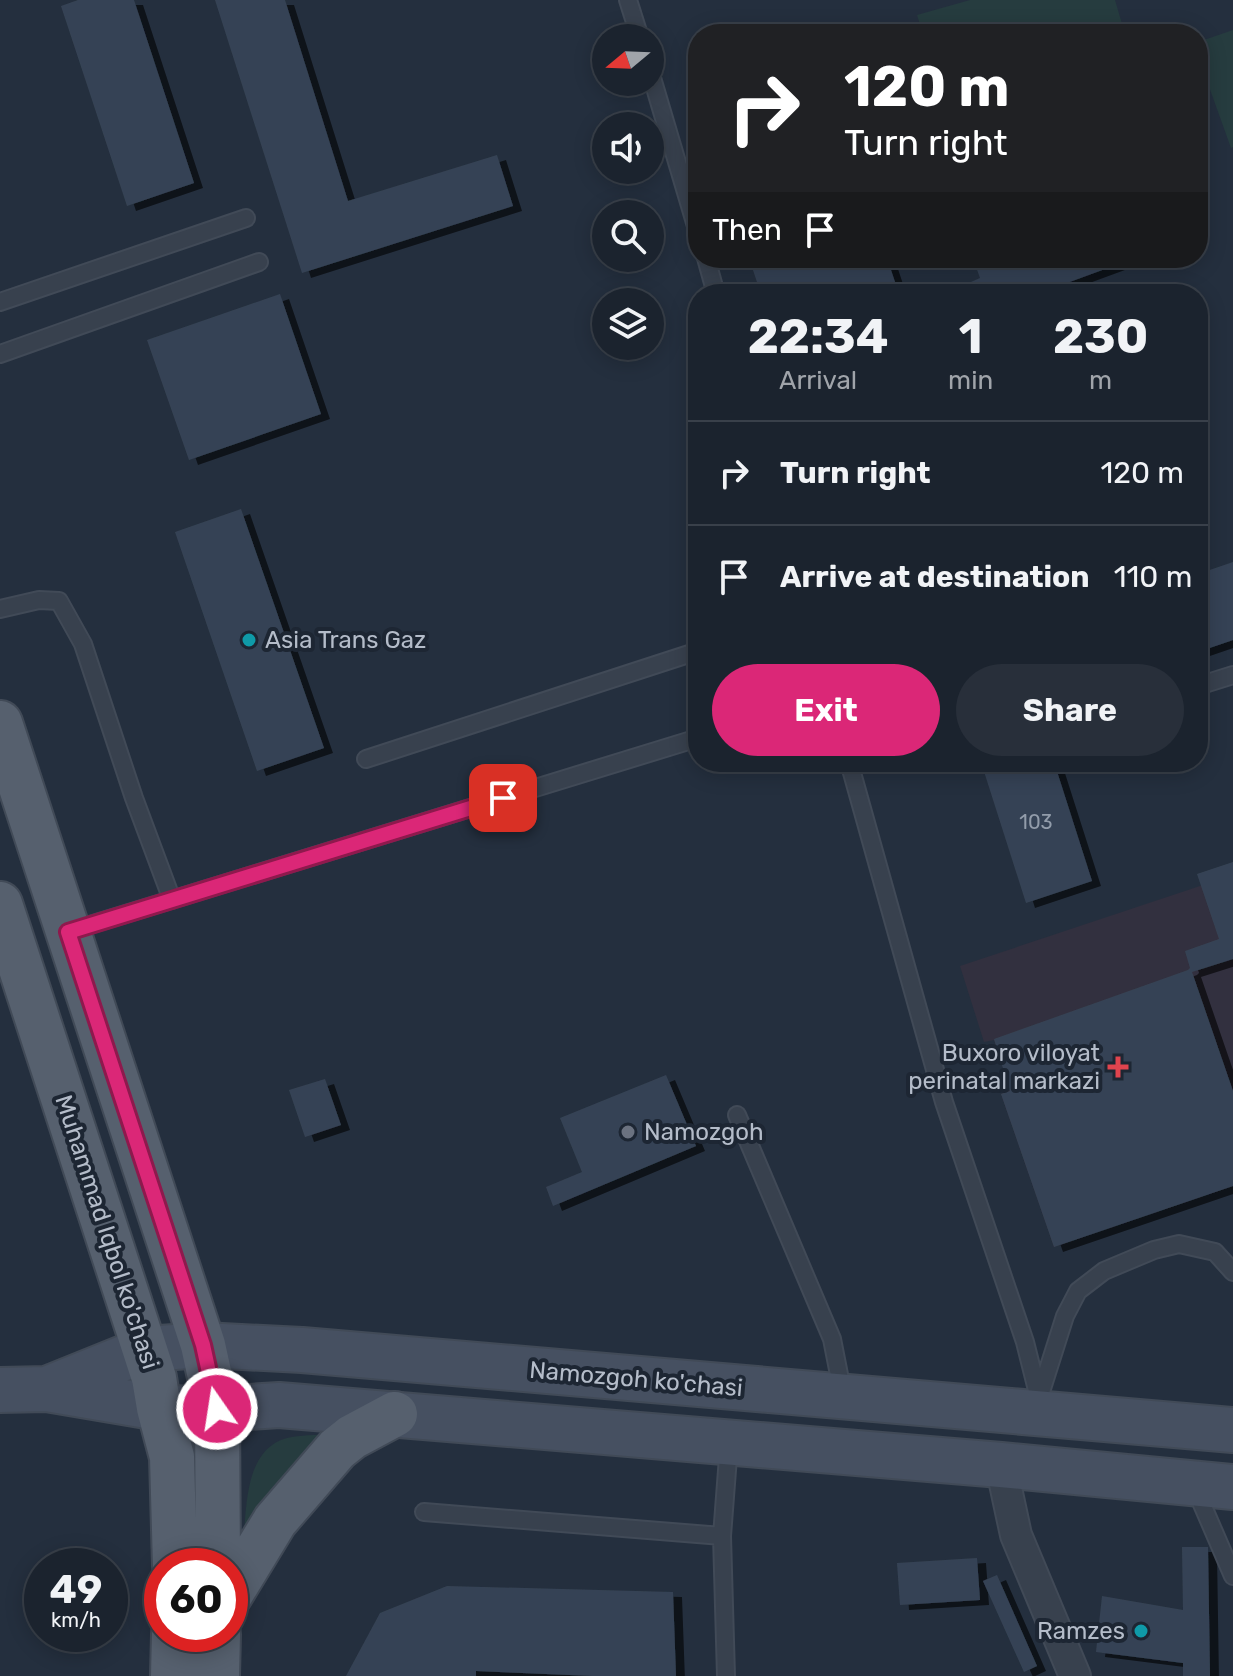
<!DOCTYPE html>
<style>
body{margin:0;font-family:Rubik,sans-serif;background:#282f3a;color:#f1f3f6;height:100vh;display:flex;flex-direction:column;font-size:30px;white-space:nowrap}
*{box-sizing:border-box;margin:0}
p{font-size:26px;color:#a0a4aa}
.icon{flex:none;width:44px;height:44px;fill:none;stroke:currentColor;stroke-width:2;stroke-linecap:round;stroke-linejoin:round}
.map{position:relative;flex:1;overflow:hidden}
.drawer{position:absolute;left:688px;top:284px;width:520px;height:488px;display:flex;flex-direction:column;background:#1b232e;border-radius:32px;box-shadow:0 4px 20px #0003,0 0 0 2px #39404a}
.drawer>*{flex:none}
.banner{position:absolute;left:688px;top:24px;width:520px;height:244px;border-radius:32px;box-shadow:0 4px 20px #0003,0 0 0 2px #39404a;background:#202124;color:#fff;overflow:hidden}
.needle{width:52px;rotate:251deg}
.buttons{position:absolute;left:592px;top:24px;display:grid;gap:16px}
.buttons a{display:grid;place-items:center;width:72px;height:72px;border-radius:50%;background:#1b232e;box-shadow:0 4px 20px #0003,0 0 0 2px #39404a;font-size:40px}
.speed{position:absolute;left:24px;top:1548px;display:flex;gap:16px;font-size:40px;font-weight:700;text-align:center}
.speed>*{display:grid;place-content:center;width:104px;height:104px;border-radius:50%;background:#1b232e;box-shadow:0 4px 20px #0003,0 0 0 2px #39404a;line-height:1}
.speed small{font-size:20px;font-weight:400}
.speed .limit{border:12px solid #d22;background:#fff;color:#111}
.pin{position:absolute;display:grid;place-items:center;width:68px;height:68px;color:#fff;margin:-34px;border-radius:16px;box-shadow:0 4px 12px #0006}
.me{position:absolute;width:88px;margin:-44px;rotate:347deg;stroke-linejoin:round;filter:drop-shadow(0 0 6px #0008)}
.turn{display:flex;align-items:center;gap:28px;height:168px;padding:0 24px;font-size:36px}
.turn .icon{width:104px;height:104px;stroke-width:2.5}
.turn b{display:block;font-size:56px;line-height:68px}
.then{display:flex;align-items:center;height:76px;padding:0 24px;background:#0003;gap:16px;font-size:30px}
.eta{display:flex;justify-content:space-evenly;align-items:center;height:136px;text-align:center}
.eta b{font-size:48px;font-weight:700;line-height:56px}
.action{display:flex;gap:16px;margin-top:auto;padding:16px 24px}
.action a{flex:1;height:92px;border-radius:48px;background:#db2777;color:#fff;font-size:32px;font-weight:700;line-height:92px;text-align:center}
.action a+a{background:#282f3a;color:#f1f3f6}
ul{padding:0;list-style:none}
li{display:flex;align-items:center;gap:24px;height:104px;padding:0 24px;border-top:2px solid #39404a}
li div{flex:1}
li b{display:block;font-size:30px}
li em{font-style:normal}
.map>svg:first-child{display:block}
</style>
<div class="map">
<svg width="1233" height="1676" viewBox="0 0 1233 1676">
<defs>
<filter id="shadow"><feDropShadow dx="9" dy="5" stdDeviation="0" flood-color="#0009"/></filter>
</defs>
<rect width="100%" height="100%" fill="#242f3e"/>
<path fill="#32303f" d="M 1233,862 L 1233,1186 L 1054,1247 L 1001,1094 L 1010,1090 L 994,1040 L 984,1042 L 960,966 L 1200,886 Z"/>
<path fill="#263c3f" d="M 970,0 L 1115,0 L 1125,34 L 923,34 L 917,15 Z
M 1233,30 L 1233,147 L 1231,148 L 1198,56 L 1198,42 Z
M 330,1434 L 243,1546 C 247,1510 243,1450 287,1438 C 300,1435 316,1435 330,1434 Z"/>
<path fill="#364354" filter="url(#shadow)" d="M 78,0 L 134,0 L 194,183 L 127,206 L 61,6 Z
M 215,0 L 285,0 L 348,201 L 497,155 L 513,206 L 302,273 Z
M 780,258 L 887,258 L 899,294 L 761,294 L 752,267 Z
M 973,258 L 1135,258 L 1037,294 L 976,294 L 971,282 L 980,278 Z
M 280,294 L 321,414 L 189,460 L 147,340 Z
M 241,509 L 324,748 L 257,771 L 175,532 Z
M 1233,562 L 1233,640 L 1198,652 L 1198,574 Z
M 981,762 L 1054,762 L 1092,881 L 1026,903 Z
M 1233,862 L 1233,959 L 1192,972 L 1233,1091 L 1233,1186 L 1054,1247 L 1001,1094 L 1010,1091 L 994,1039 L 1188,970 L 1190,968 L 1185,951 L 1219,939 L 1197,874 Z
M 666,1075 L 696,1146 L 553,1206 L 546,1187 L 582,1172 L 560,1118 Z
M 325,1079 L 341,1125 L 305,1137 L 289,1090 Z
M 1182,1547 L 1208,1547 L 1210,1676 L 1183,1676 L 1183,1663 L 1096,1652 L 1102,1596 L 1183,1610 Z
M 977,1558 L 980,1600 L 900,1605 L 897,1563 Z
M 997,1575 L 1037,1666 L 1024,1672 L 983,1581 Z
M 447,1586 L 673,1592 L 676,1676 L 593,1676 L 476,1671 L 476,1676 L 346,1676 L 380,1613 Z"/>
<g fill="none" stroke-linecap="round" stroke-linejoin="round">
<defs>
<path id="lane" d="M 628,0 L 640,38
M 650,71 L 698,233
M 706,258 L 716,294
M 0,302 L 246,218
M 0,354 L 259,262
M 0,609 L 39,600 L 59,601 L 83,644 L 134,798 L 172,900
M 1198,686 L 1233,675
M 366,759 L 698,651
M 849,762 L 944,1102 L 1025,1342 L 1039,1398 L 1038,1412
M 70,931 L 698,738
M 737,1115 L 832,1339 L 843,1395
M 1039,1398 L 1065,1316 L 1078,1291 L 1104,1271 L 1154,1250 L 1179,1244 L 1215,1252 L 1233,1272
M 1195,1488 L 1233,1576
M 424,1512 L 722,1536 L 729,1444
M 722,1536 L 726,1676"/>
<path id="street" d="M 1001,1465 L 1016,1535 L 1075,1676"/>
<path id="secondary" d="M 47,1389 L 146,1349 L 203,1345 L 302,1350 L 1233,1430
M 0,1390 L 47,1389 L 159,1408 L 217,1409 L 279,1405 L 1001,1465 L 1233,1487"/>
<path id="primary" d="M 0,723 L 203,1345 L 217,1409 L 218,1566
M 0,904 L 154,1378 L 159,1408 L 172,1457 L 175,1566
M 230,1595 L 275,1521 L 337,1449 L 352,1437 L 395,1414
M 173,1676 L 174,1634
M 217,1676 L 218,1634"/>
</defs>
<use href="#lane" stroke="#414a57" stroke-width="20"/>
<use href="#street" stroke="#414a57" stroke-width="34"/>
<use href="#secondary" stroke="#414a57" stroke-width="48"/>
<use href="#primary" stroke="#414a57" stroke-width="48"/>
<use href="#lane" stroke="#38414e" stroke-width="16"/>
<use href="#street" stroke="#38414e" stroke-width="30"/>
<use href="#secondary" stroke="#465061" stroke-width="44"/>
<use href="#primary" stroke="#56606e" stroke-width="44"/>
</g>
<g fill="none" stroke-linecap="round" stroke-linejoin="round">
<defs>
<path id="route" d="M 217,1409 L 203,1345 L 68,932 L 503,798"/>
</defs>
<use href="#route" stroke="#8e194d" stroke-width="20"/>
<use href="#route" stroke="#db2777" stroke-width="14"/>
</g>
<g fill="#0f9aa8" stroke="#1d2633" stroke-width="3">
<circle cx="249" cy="640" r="8"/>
<circle cx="1141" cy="1631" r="8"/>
</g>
<path fill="#e0444e" stroke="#1d2633" stroke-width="3" d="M1114 1055h8v8h8v8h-8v8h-8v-8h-8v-8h8z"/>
<circle fill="#6b7280" stroke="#1d2633" stroke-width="3" cx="628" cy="1132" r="8"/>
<g text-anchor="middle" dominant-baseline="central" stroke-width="8" stroke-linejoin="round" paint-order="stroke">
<g font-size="20" fill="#929caa">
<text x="1036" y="822">103</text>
</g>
<g font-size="24" fill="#b4bcc9" stroke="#1d2633" text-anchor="start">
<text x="265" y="640">Asia Trans Gaz</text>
<text x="1100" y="1053" text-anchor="end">Buxoro viloyat<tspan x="1100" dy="28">perinatal markazi</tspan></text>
<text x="644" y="1132">Namozgoh</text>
<text x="1125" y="1631" text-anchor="end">Ramzes</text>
</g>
<g font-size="24" fill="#b4bcc9" stroke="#1d2633">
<text transform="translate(107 1232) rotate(72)">Muhammad Iqbol ko'chasi</text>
<text transform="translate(636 1379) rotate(5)">Namozgoh ko'chasi</text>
</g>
</g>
</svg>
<div class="buttons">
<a><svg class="needle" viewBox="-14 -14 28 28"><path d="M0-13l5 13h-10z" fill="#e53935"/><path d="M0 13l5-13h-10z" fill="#a0a4aa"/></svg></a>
<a><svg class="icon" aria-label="sound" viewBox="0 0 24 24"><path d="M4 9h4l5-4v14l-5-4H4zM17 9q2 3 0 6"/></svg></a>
<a><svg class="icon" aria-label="search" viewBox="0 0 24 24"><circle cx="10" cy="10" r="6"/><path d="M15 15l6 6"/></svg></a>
<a><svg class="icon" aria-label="layers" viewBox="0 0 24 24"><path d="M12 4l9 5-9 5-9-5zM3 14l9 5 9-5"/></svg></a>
</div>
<div class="speed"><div>49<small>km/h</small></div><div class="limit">60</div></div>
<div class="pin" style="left:503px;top:798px;background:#d93025"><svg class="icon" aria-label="arrive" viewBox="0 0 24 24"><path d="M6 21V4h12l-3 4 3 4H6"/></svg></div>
<svg class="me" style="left:217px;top:1409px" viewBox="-20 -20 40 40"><circle r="17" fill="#db2777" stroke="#fff" stroke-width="3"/><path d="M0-11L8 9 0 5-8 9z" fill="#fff"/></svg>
<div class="banner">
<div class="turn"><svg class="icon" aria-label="right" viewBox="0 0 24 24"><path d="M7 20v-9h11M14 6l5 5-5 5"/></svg><div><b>120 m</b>Turn right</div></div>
<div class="then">Then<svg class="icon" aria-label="arrive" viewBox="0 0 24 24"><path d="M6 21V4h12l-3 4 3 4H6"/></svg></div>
</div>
<section class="drawer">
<div class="eta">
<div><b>22:34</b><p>Arrival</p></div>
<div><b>1</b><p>min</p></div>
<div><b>230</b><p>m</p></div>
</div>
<ul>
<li><svg class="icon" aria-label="right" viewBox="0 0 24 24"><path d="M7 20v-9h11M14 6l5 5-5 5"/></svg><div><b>Turn right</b></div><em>120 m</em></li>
<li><svg class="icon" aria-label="arrive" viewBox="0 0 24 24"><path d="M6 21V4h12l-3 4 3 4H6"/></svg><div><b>Arrive at destination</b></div><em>110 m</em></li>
</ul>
<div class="action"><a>Exit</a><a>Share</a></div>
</section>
</div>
